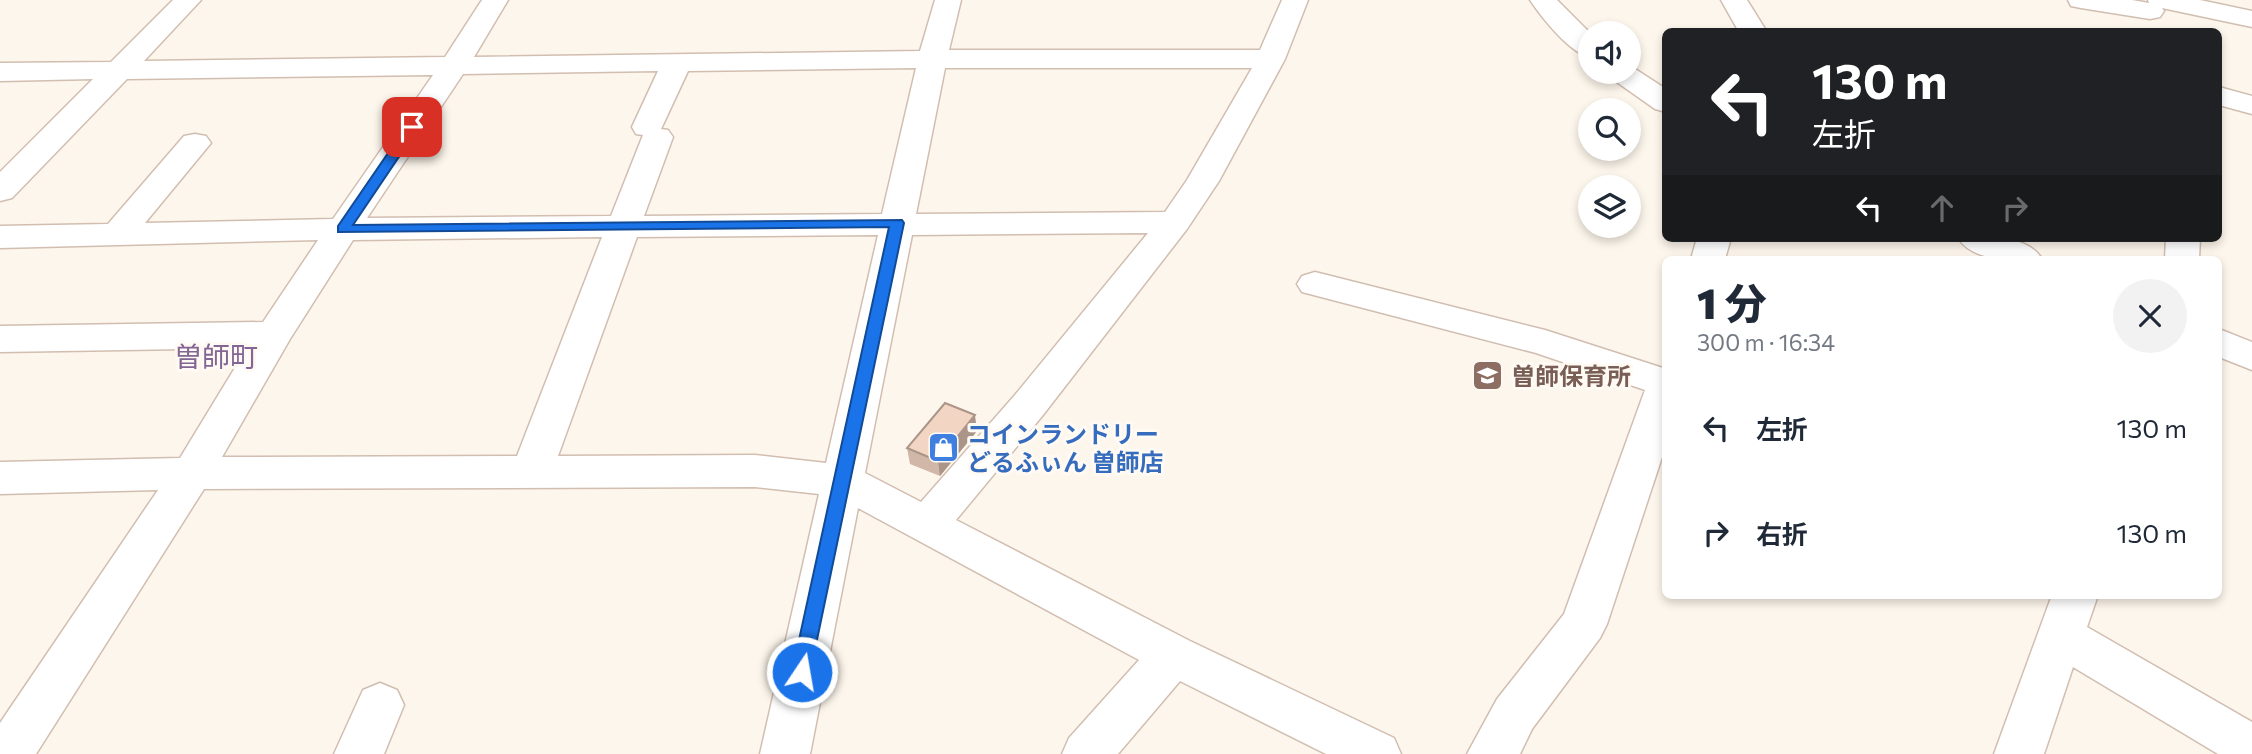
<!DOCTYPE html>
<html lang="ja">
<meta charset="utf-8">
<style>
body{margin:0;font-family:Commissioner,"Noto Sans JP",sans-serif;background:#f2f2f3;color:#1f2937;height:100vh;display:flex;flex-direction:column;font-size:26px;white-space:nowrap}
*{box-sizing:border-box;margin:0}
p{font-size:23px;color:#747a83}
.icon{flex:none;width:38px;height:38px;fill:none;stroke:currentColor;stroke-width:2;stroke-linecap:round;stroke-linejoin:round}
.map{position:relative;flex:1;overflow:hidden}
.drawer{position:absolute;left:1662px;top:256px;width:560px;height:343px;display:flex;flex-direction:column;background:#fff;border-radius:10px;box-shadow:0 4px 10px #0003}
.drawer>*{flex:none}
.hud{position:absolute;left:1662px;top:28px;width:560px;height:214px;border-radius:10px;box-shadow:0 4px 10px #0003;background:#202124;color:#fff;overflow:hidden}
.fabs{position:absolute;left:1578px;top:21px;display:grid;gap:14px}
.fabs a{display:grid;place-items:center;width:63px;height:63px;border-radius:50%;background:#fff;box-shadow:0 4px 10px #0003;font-size:35px}
.pin{position:absolute;display:grid;place-items:center;width:60px;height:60px;color:#fff;margin:-30px;border-radius:14px;box-shadow:0 4px 10px #0006}
.me{position:absolute;width:77px;margin:-38px;rotate:12deg;stroke-linejoin:round;filter:drop-shadow(0 0 5px #0008)}
.turn{display:flex;align-items:center;gap:24px;height:147px;padding:0 35px;font-size:32px}
.turn .icon{width:91px;height:91px;stroke-width:2.5}
.turn b{display:block;font-size:49px;line-height:60px}
.lanes{display:flex;align-items:center;height:66px;padding:0 35px;background:#0003;justify-content:center;gap:35px;direction:ltr}
.lanes .off{opacity:.35}
.round{display:grid;place-items:center;flex:none;width:74px;height:74px;border-radius:37px;background:#f2f2f3}
.head{display:flex;align-items:center;justify-content:space-between;height:119px;padding:0 35px}
h1{font-size:42px;font-weight:800;line-height:52px}
ul{padding:0;list-style:none}
li{display:flex;align-items:center;gap:21px;height:105px;padding:0 35px}
li div{flex:1}
li b{display:block;font-size:26px}
li em{font-style:normal}
.map>svg:first-child{display:block}
</style>
<div class="map">
<svg width="2252" height="754" viewBox="0 0 2252 754">
<rect width="100%" height="100%" fill="#fdf6ec"/>
<g fill="none" stroke-linecap="round" stroke-linejoin="round">
<defs>
<path id="minor" d="M 173,0 L 201,0 L 144,61 L 445,57 L 482,0 L 508,0 L 474,57 L 920,51 L 935,0 L 961,0 L 949,50 L 1260,50 L 1282,0 L 1308,0 L 1285,59 L 1219,181 L 1187,229 L 1043,415 L 956,520 L 1190,641 L 1394,738 L 1401,754 L 1326,754 L 1180,681 L 1118,754 L 1062,754 L 1069,738 L 1139,660 L 858,508 L 810,754 L 760,754 L 819,494 L 755,487 L 204,489 L 36,754 L 0,754 L 0,723 L 158,490 L 0,494 L 0,462 L 180,458 L 247,348 L 0,352 L 0,326 L 263,322 L 318,240 L 0,248 L 0,226 L 108,224 L 184,136 L 195,134 L 206,136 L 211,143 L 145,223 L 333,219 L 433,75 L 127,79 L 12,198 L 0,201 L 0,172 L 93,79 L 0,81 L 0,63 L 111,62 ZM 916,68 L 882,214 L 644,216 L 673,137 L 668,130 L 661,129 L 688,71 ZM 945,68 L 1252,68 L 1187,180 L 1165,212 L 916,214 ZM 658,71 L 632,127 L 636,134 L 643,135 L 611,216 L 367,218 L 463,74 ZM 1148,233 L 1015,395 L 921,502 L 865,473 L 912,235 ZM 878,235 L 826,463 L 755,455 L 558,456 L 637,237 ZM 602,237 L 517,456 L 222,457 L 290,339 L 353,240 Z
M 1530,0 L 1557,0 L 1591,34 L 1591,58 C 1570,53 1542,18 1530,0 Z
M 1721,0 L 1747,0 L 1767,32 L 1739,32 Z
M 2068,0 L 2132,0 L 2149,3 L 2148,0 L 2200,0 L 2252,11 L 2252,27 L 2162,8 L 2164,11 L 2160,17 L 2150,19 L 2081,8 L 2071,6 Z
M 1629,65 L 1666,89 L 1666,112 L 1655,109 L 1611,78 L 1606,72 L 1629,72 Z
M 2219,87 L 2252,96 L 2252,114 L 2219,105 Z
M 1697,238 L 1731,238 L 1725,259 L 1691,259 Z
M 1958,238 C 1985,238 2026,233 2042,259 C 2015,259 1975,264 1958,238 Z
M 2166,238 L 2200,238 L 2199,259 L 2165,259 Z
M 1315,272 L 1545,330 L 1666,369 L 1666,445 L 1607,624 L 1600,638 L 1532,729 L 1520,754 L 1467,754 L 1497,699 L 1564,614 L 1645,390 L 1536,353 L 1302,292 L 1297,284 L 1302,276 Z
M 2219,329 L 2252,342 L 2252,370 L 2219,357 Z
M 2052,595 L 2098,595 L 2087,627 L 2252,722 L 2252,754 L 2218,754 L 2073,667 L 2044,754 L 1994,754 Z
M 380,683 L 397,690 L 404,705 L 384,754 L 334,754 L 363,690 Z"/>
</defs>
<use href="#minor" stroke="#d1beb0" stroke-width="3"/>
<use href="#minor" fill="#fff" fill-rule="evenodd"/>
</g>
<path fill="#d1b7a8" d="M 977,431 L 940,476 L 910,464 L 907,448 Z"/>
<path fill="#aa9588" d="M 975,415 L 977,431 L 940,476 L 938,461 Z"/>
<path fill="#f3d5c3" stroke="#aa9588" stroke-width="2" d="M 945,403 L 975,415 L 938,461 L 907,448 Z"/>
<path fill="#1a73e8" stroke="#114b97" stroke-width="2" d="M 412,123 L 419,127 L 353,225 L 902,220 L 904,223 L 809,678 L 802,681 L 795,678 L 792,672 L 889,227 L 338,232 L 338,226 L 408,124 Z"/>
<defs>
<symbol id="school-square" viewBox="-11 -11 22 22"><rect x="-9" y="-9" width="18" height="18" rx="4" fill="#8d6e63" stroke="#fffaf3"/><path d="M0-5L7-2L0 1L-7-2ZM-4 1L0 2.5L4 1V4Q0 6-4 4Z" fill="#fff"/></symbol>
<symbol id="shop-square" viewBox="-11 -11 22 22"><rect x="-9" y="-9" width="18" height="18" rx="4" fill="#3f7fe0" stroke="#fffaf3"/><path d="M-5-2.5h2.3a2.7 3.5 0 0 1 5.4 0H5L5.5 6h-11ZM-1.5-2.5h3a1.5 2.3 0 0 0-3 0Z" fill="#fff"/></symbol>
</defs>
<g fill-rule="evenodd">
<use href="#school-square" x="1470" y="358" width="35" height="35"/>
<use href="#shop-square" x="926" y="430" width="35" height="35"/>
</g>
<g text-anchor="middle" dominant-baseline="central" stroke-width="6" stroke-linejoin="round" paint-order="stroke">
<g font-size="24" font-weight="bold" fill="#785e54" stroke="#fffaf3" text-anchor="start">
<text x="1511" y="375">曽師保育所</text>
</g>
<g font-size="24" font-weight="bold" fill="#366cbe" stroke="#fffaf3" text-anchor="start">
<text x="967" y="433">コインランドリー<tspan x="967" dy="28">どるふぃん 曽師店</tspan></text>
</g>
<g font-size="28" fill="#846695" stroke="#fffaf3">
<text x="216" y="356">曽師町</text>
</g>
</g>
</svg>
<div class="fabs">
<a><svg class="icon" aria-label="sound" viewBox="0 0 24 24"><path d="M4 9h4l5-4v14l-5-4H4zM17 9q2 3 0 6"/></svg></a>
<a><svg class="icon" aria-label="search" viewBox="0 0 24 24"><circle cx="10" cy="10" r="6"/><path d="M15 15l6 6"/></svg></a>
<a><svg class="icon" aria-label="layers" viewBox="0 0 24 24"><path d="M12 4l9 5-9 5-9-5zM3 14l9 5 9-5"/></svg></a>
</div>
<div class="pin" style="left:412px;top:127px;background:#d93025"><svg class="icon" aria-label="arrive" viewBox="0 0 24 24"><path d="M6 21V4h12l-3 4 3 4H6"/></svg></div>
<svg class="me" style="left:802px;top:672px" viewBox="-20 -20 40 40"><circle r="17" fill="#1a73e8" stroke="#fff" stroke-width="3"/><path d="M0-11L8 9 0 5-8 9z" fill="#fff"/></svg>
<div class="hud">
<div class="turn"><svg class="icon" aria-label="left" viewBox="0 0 24 24"><path d="M17 20v-9H6M10 6l-5 5 5 5"/></svg><div><b>130 m</b>左折</div></div>
<div class="lanes"><svg class="icon" aria-label="left" viewBox="0 0 24 24"><path d="M17 20v-9H6M10 6l-5 5 5 5"/></svg><svg class="icon off" aria-label="ahead" viewBox="0 0 24 24"><path d="M12 20V5M6 11l6-6 6 6"/></svg><svg class="icon off" aria-label="right" viewBox="0 0 24 24"><path d="M7 20v-9h11M14 6l5 5-5 5"/></svg></div>
</div>
<section class="drawer">
<div class="head"><div><h1>1 分</h1><p>300 m · 16:34</p></div><a class="round"><svg class="icon" aria-label="close" viewBox="0 0 24 24"><path d="M6 6l12 12M18 6L6 18"/></svg></a></div>
<ul>
<li><svg class="icon" aria-label="left" viewBox="0 0 24 24"><path d="M17 20v-9H6M10 6l-5 5 5 5"/></svg><div><b>左折</b></div><em>130 m</em></li>
<li><svg class="icon" aria-label="right" viewBox="0 0 24 24"><path d="M7 20v-9h11M14 6l5 5-5 5"/></svg><div><b>右折</b></div><em>130 m</em></li>
</ul>
</section>
</div>
